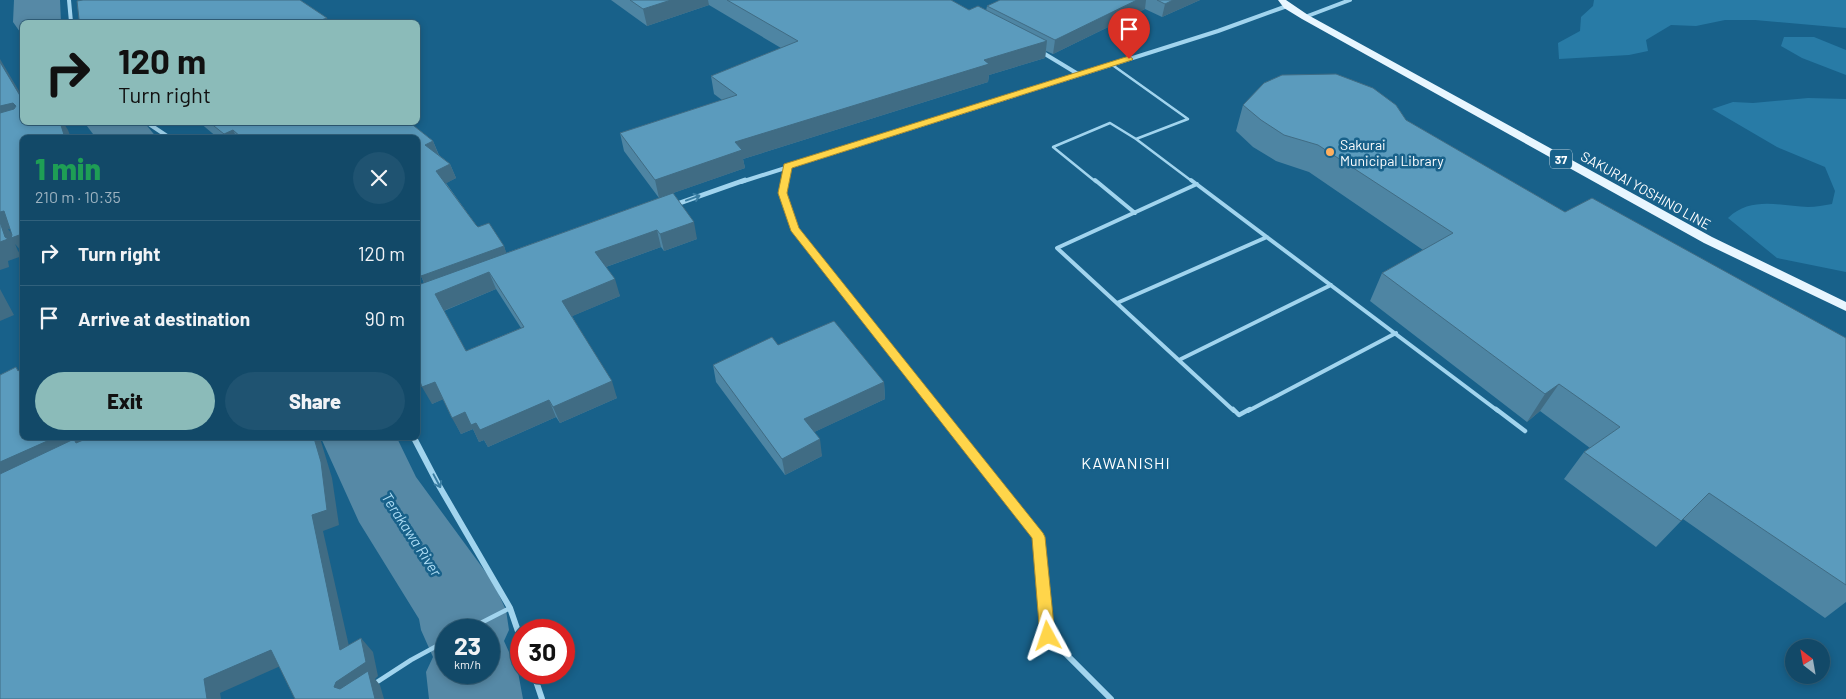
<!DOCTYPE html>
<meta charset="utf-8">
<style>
body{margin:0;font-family:Barlow,sans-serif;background:#1f5371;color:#f1f3f6;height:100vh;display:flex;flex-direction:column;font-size:19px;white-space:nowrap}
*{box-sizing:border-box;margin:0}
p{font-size:16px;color:#9cb2c0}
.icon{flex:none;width:28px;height:28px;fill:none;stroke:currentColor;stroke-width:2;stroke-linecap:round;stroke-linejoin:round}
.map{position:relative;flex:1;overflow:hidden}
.side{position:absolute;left:20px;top:135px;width:400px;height:305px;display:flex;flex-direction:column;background:#124968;border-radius:8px;box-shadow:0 2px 8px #0003,0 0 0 1px #31617c}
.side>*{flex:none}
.guide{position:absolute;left:20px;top:20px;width:400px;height:105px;border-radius:8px;box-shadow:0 2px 8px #0003,0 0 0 1px #31617c;background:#8bbbb9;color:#111;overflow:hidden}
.needle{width:32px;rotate:329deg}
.fabs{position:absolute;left:1785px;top:639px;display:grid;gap:10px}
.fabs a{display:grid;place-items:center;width:45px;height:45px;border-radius:50%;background:#124968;box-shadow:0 2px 8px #0003,0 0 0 1px #31617c;font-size:25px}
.speed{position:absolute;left:435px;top:619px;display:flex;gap:10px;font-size:25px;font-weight:700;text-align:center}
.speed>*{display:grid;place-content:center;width:65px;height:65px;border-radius:50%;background:#124968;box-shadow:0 2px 8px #0003,0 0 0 1px #31617c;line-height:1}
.speed small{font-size:12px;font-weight:400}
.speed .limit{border:8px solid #d22;background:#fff;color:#111}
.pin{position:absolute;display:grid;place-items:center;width:42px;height:42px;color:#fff;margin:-51px -21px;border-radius:50% 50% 50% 0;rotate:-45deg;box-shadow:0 0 5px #0007}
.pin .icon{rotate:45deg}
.me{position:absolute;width:55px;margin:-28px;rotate:355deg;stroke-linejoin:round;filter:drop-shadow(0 0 4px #0008)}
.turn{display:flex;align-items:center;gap:18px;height:105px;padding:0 15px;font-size:22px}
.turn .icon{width:65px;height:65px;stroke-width:2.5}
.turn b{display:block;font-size:35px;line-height:42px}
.round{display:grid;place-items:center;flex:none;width:52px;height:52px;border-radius:26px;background:#1f5371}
.head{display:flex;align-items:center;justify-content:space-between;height:85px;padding:0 15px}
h1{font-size:30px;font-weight:800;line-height:38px;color:#1e9e55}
.button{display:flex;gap:10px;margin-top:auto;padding:10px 15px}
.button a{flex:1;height:58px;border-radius:30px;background:#8bbbb9;color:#111;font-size:20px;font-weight:800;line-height:58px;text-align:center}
.button a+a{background:#1f5371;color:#f1f3f6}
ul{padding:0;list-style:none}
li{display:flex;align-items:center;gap:15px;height:65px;padding:0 15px;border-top:1px solid #31617c}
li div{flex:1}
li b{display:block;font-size:19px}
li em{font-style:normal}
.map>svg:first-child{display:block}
</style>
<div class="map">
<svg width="1846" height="699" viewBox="0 0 1846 699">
<rect width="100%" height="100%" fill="#18618a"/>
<path fill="#287ba6" d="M 1594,0 L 1846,0 L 1846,28 L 1755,20 L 1725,20 L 1696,26 L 1671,25 L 1646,40 L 1648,51 L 1629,55 L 1559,59 L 1558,43 L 1580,31 L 1581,17 L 1593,6 Z
M 1784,37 L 1814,37 L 1846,50 L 1846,75 L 1802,58 L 1781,46 Z
M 1808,98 L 1846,99 L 1846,272 L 1777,258 L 1728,218 C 1751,196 1780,206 1808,207 C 1816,207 1824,205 1832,204 L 1835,191 L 1825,167 L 1777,147 L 1712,109 L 1733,102 L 1753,103 Z"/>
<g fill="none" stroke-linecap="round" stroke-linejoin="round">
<path fill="#5689a6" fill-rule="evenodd" d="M 14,0 L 60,0 L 61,22 L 22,22 L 22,33 L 20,32 L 13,22 Z
M 84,122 L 144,122 L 157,138 L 96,138 Z
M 321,438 L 397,438 L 416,477 L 493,582 L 506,610 L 509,630 L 504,641 L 518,672 L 523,699 L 429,699 L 426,672 L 433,657 L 421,630 L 419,619 L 359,522 ZM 446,630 L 489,630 L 489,672 L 446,672 Z"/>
<path stroke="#a1d4ee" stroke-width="2.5" d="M 1111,64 L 1188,119 L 1136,139 L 1193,182
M 1096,182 L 1053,147 L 1110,123 L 1136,139"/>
<path stroke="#a1d4ee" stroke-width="4" d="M 1095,180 L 1135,213
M 1191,180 L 1498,411
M 1197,184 L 1057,248 L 1234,411
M 1117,303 L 1267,237
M 1179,360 L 1331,285
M 1248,411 L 1396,333"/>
<path stroke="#a1d4ee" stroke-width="4.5" d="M 1233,409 L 1239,415 L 1250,409
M 1496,409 L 1525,431
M 467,630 L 510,608
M 374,684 L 411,660 L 446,641"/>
<path stroke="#a1d4ee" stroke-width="4" d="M 69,0 L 71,22
M 1305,17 L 1350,0
M 1040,51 L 1078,74
M 146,122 L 170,138
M 741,182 L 1218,31 L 1287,6
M 785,182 L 788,166"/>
<path stroke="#a1d4ee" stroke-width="5" d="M 785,180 L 783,193 L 794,229 L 938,411
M 674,205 L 745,180"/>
<path stroke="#a1d4ee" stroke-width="6" d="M 937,409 L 1038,537 L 1048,636 L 1111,699
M 414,438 L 438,484 L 510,608 L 521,640
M 533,672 L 542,699"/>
<path fill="#e8f6ff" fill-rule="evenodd" d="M 1278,0 L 1286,0 L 1308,15 L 1712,237 L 1846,302 L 1846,311 L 1704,243 L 1302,19 L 1284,8 Z"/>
</g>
<path fill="#4e85a3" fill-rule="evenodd" d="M 611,0 L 951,0 L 969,10 L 986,11 L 987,6 L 1000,0 L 1200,0 L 1162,17 L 1145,9 L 1053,54 L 1046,51 L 1045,58 L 989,75 L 988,82 L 743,159 L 745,168 L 673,193 L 697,239 L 664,251 L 661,247 L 606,267 L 620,296 L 572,316 L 617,398 L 560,423 L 556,417 L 488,447 L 484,440 L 479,442 L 473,429 L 461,434 L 443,399 L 432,404 L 424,283 L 418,269 L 418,138 L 218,138 L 199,122 L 409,122 L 433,141 L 439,155 L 450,164 L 456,178 L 446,183 L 476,225 L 504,246 L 506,253 L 659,198 L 624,151 L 620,133 L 722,100 L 714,94 L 711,76 L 781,48 L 709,5 L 647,26 ZM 496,289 L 521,328 L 466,351 L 444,311 Z
M 1243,105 L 1406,120 L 1565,212 L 1846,338 L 1846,602 L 1825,618 L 1683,519 L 1656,547 L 1564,479 L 1584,452 L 1590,448 L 1540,411 L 1527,422 L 1370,301 L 1382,273 L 1423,250 L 1309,172 L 1276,161 L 1253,147 L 1236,131 Z
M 778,345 L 884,382 L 885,399 L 814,432 L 822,456 L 785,475 L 716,382 L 713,365 Z"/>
<path fill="#406c84" d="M 671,0 L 708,0 L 709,5 L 647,26 L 643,9 Z
M 1137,0 L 1146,0 L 1145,9 L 1053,54 L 1055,40 Z
M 1173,0 L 1200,0 L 1162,17 L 1165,4 Z
M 327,18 L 329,22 L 315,22 Z
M 1047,41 L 1045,58 L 989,75 L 988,82 L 743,159 L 745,168 L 659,198 L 655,180 L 735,142 L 984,60 Z
M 0,59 L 22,96 L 22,99 L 0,62 Z
M 13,103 L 22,116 L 0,125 L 0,106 Z
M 60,122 L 63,122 L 68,130 L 71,138 L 65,138 Z
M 233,130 L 237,138 L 226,138 L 224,134 Z
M 433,141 L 439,156 L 425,145 Z
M 450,164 L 456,178 L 443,185 L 436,171 Z
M 4,211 L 17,227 L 8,229 L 12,234 L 22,234 L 22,252 L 15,244 L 18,251 L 22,256 L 8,261 L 9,267 L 0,270 L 0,212 Z
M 694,222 L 697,239 L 664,251 L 660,234 Z
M 657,230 L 661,247 L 600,269 L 595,252 Z
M 504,246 L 509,261 L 428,291 L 421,276 Z
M 489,272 L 496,289 L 443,311 L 435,294 Z
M 615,279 L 620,296 L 568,318 L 562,301 Z
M 0,289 L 14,315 L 0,321 Z
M 612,381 L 617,398 L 560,423 L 553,407 Z
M 435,382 L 444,399 L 432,404 L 422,387 Z
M 884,382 L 885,399 L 806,436 L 804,419 Z
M 1559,384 L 1540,411 L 1527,422 L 1545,394 Z
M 549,400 L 556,417 L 488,447 L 484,440 L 479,442 L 473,429 L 461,434 L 452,418 L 465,412 Z
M 54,438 L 83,438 L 86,446 L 0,486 L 0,462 Z
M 314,438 L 320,438 L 332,478 L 339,525 L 323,531 L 353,664 L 340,650 L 312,515 Z
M 820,439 L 822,456 L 785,475 L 782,459 Z
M 361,638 L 373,652 L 378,676 L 375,679 L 380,685 L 384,699 L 375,699 L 349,696 L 334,687 L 336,682 Z
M 271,650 L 285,664 L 220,693 L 221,699 L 207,699 L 204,679 Z"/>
<path fill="#5b9bbd" stroke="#406c84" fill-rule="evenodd" d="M 83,0 L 300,0 L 327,18 L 315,22 L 81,22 L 79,19 L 77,1 Z
M 630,0 L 671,0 L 643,9 Z
M 727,0 L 951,0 L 969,10 L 978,6 L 1047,41 L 984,60 L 989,64 L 735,142 L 742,150 L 655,180 L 620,133 L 737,95 L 711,76 L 798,41 Z
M 1000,0 L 1137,0 L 1055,40 L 987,6 Z
M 1157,0 L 1173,0 L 1165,4 Z
M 0,62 L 22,99 L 22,122 L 60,122 L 65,138 L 22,138 L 22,234 L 11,238 L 12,235 L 4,211 L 0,212 L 0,113 L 14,109 L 16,106 L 13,103 L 0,106 Z
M 1336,74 L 1373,88 L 1396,105 L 1406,120 L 1565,212 L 1592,198 L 1846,338 L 1846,585 L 1709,493 L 1681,521 L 1584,452 L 1620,427 L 1559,384 L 1545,394 L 1382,273 L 1453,233 L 1318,145 L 1284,135 L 1261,120 L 1243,105 L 1264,83 L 1282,75 Z
M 209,122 L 409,122 L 433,141 L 425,145 L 450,164 L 436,171 L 476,225 L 478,227 L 489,223 L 504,246 L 421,276 L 418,268 L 418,138 L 242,138 L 233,130 L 224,134 Z
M 673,193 L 694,222 L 660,234 L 657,230 L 595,252 L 615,279 L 562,301 L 612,381 L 553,407 L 549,400 L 480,430 L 476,423 L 471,425 L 465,412 L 452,418 L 435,382 L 422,387 L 418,376 L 418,285 ZM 489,272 L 524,327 L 466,351 L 435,294 Z
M 0,222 L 5,237 L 8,239 L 0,242 Z
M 834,321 L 884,382 L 804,419 L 820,439 L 782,459 L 713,365 L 772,337 L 778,345 Z
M 16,367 L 18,371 L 22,368 L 22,438 L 54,438 L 0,462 L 0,375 Z
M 88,438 L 314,438 L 321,462 L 327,510 L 312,515 L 340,650 L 361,638 L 366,662 L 336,682 L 334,687 L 340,689 L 368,671 L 375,699 L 295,699 L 271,650 L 204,679 L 207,699 L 0,699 L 0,474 L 74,439 L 76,443 Z"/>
<defs><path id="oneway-shaft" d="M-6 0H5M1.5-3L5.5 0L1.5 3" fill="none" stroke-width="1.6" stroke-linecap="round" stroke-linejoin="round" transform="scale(1.25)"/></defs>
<g stroke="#3a7ea3">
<use href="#oneway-shaft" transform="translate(693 198) rotate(-20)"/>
<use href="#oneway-shaft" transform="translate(437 481) rotate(62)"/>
</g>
<path fill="#ffd54a" stroke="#a68a30" d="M 1129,56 L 1133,59 L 1132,60 L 792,168 L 787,193 L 799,228 L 1043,533 L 1045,537 L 1055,636 L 1053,641 L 1048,643 L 1042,641 L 1040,636 L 1032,538 L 791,231 L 778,193 L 784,164 Z"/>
<circle fill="#ffaf5e" stroke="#18618a" stroke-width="2" cx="1330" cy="152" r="5"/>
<g text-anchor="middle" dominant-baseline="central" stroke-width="5" stroke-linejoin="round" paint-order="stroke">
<rect fill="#18618a" stroke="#bad0dc" stroke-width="1" x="1550" y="149.5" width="22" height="19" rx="4"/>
<g font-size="12" font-weight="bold" fill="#fff">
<text x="1561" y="159">37</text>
</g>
<g font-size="14" fill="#fff" stroke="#18618a" text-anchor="start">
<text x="1340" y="144">Sakurai<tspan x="1340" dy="16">Municipal Library</tspan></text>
</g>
<g font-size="14" fill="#fff" stroke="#18618a">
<text transform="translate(1646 190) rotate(29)">SAKURAI YOSHINO LINE</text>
</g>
<g font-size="15" font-style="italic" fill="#adddf5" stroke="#18618a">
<text transform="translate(412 534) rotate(57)">Terakawa River</text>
</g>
<g font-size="16" letter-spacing="1" fill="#fff" stroke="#18618a">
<text x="1126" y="462">KAWANISHI</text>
</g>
</g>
</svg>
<div class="fabs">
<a><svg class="needle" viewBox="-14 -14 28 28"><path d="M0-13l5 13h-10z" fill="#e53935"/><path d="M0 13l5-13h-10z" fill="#9cb2c0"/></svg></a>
</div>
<div class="speed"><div>23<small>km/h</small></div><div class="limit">30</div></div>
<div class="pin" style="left:1129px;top:59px;background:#d93025"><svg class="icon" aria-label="arrive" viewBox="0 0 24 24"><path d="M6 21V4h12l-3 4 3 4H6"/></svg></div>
<svg class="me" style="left:1048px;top:636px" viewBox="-20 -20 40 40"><path d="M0-17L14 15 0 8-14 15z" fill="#ffd54a" stroke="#fff" stroke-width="4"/></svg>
<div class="guide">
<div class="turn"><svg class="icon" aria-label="right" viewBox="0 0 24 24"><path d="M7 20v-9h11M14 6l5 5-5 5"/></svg><div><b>120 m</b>Turn right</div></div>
</div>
<section class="side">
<div class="head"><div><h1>1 min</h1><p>210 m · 10:35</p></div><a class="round"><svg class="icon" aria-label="close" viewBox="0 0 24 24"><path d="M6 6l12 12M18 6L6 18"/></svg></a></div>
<ul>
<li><svg class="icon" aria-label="right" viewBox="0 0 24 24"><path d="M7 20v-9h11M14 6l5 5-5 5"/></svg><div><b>Turn right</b></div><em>120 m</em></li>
<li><svg class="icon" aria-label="arrive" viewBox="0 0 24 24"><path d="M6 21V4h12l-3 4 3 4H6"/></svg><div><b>Arrive at destination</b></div><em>90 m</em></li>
</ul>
<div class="button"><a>Exit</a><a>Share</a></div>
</section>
</div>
